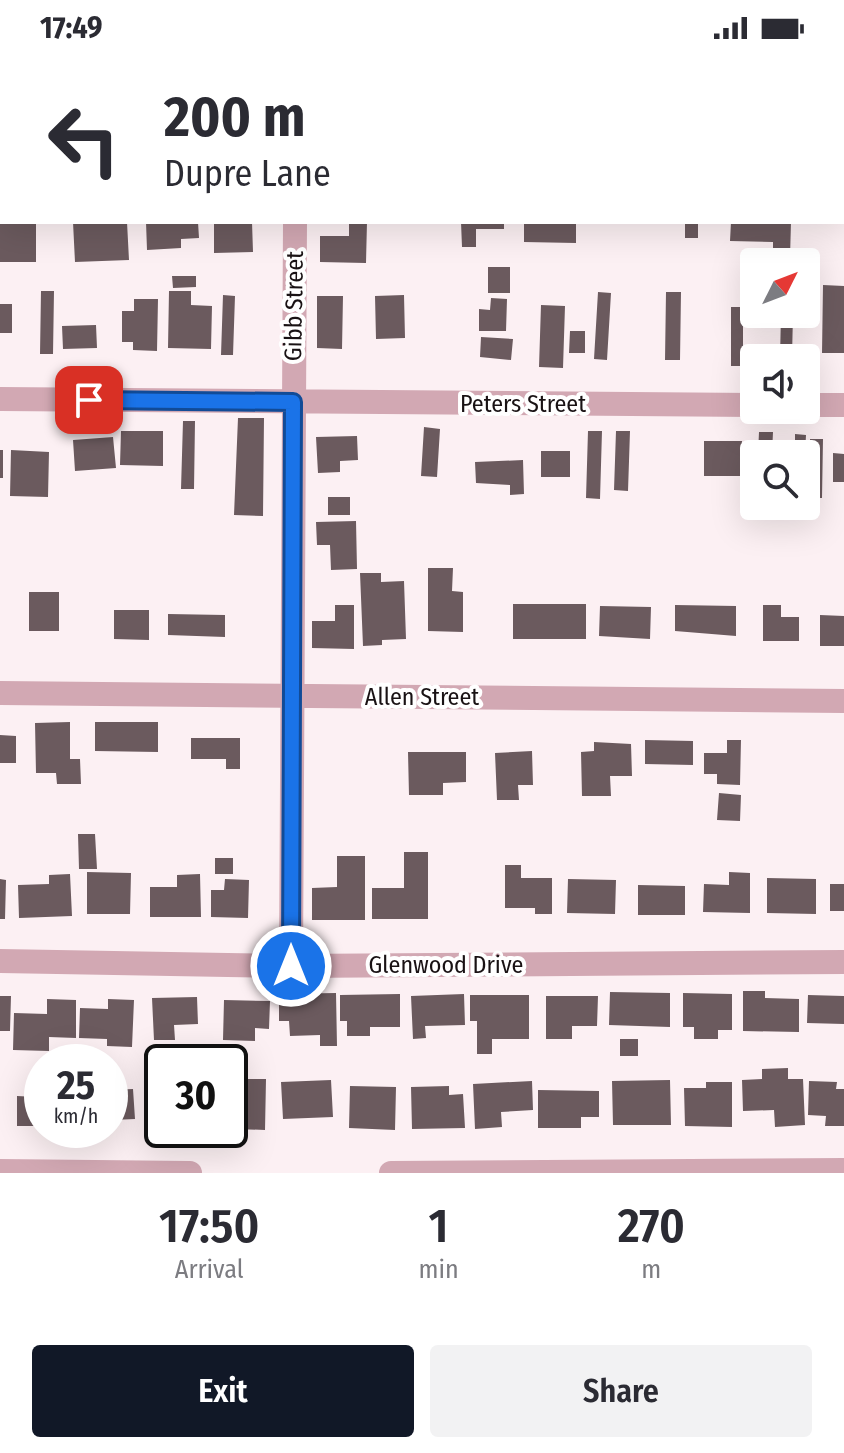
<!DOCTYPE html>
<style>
body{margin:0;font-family:"Fira Sans Condensed",sans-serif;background:#f2f2f3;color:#2b2b33;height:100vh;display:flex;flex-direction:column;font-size:30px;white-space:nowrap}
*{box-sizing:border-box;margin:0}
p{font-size:26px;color:#7c7c81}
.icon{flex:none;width:44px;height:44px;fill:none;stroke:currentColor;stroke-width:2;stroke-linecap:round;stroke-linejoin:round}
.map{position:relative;height:1117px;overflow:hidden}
.drawer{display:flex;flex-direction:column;background:#fff;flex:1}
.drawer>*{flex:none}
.banner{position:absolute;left:0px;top:0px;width:844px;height:168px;box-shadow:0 8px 32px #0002;background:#fff;color:#2b2b33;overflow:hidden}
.needle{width:52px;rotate:48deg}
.buttons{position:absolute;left:740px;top:192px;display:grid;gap:16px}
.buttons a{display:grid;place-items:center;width:80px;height:80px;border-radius:8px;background:#fff;box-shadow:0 8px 32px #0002;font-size:40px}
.speed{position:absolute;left:24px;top:988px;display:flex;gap:16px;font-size:40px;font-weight:700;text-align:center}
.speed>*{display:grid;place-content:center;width:104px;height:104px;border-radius:50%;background:#fff;box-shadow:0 8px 32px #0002;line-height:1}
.speed small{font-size:20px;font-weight:400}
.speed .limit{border:4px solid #111;border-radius:12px;background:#fff;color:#111}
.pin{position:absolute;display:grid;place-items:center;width:68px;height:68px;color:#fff;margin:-34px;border-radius:16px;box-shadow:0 4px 12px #0006}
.me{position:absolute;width:88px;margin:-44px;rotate:0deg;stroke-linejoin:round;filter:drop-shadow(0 0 6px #0008)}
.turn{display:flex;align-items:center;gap:28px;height:168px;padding:0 32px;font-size:36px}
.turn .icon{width:104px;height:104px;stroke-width:2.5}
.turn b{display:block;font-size:56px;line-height:68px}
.eta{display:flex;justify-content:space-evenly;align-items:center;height:136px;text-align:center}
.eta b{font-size:48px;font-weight:600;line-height:56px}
.action{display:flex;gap:16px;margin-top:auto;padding:16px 32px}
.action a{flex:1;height:92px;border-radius:8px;background:#111827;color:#fff;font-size:32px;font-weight:600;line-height:92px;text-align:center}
.action a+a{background:#f2f2f3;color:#2b2b33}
.status{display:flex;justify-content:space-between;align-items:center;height:56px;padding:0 40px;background:#fff;direction:ltr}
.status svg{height:22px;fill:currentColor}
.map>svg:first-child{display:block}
</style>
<div class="status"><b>17:49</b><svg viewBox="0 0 49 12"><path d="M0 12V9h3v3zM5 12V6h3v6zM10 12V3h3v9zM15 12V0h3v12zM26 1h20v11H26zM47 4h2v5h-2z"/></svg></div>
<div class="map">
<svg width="844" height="1117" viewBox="0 0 844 1117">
<rect width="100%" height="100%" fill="#fcf0f3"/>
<path fill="#6b5a5e" d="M 0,166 L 36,166 L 36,206 L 0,206 Z
M 73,166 L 127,166 L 129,204 L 75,206 Z
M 146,166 L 198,166 L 199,182 L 181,183 L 181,192 L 147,194 Z
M 252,166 L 253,196 L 214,197 L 214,167 Z
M 349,166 L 367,166 L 366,207 L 320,206 L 320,180 L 349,180 Z
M 461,166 L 504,166 L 504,173 L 476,173 L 476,191 L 462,191 Z
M 524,166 L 576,167 L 576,187 L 524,186 Z
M 685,166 L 698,166 L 698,182 L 685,182 Z
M 731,166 L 791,166 L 790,202 L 773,201 L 773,186 L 730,185 Z
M 488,211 L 510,211 L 510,237 L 488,237 Z
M 172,220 L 196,220 L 196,231 L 173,232 Z
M 823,229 L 844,230 L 844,297 L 822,297 Z
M 41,235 L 54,235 L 53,298 L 40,298 Z
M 169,235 L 191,235 L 191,249 L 212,250 L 211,293 L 168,292 Z
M 598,236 L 611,237 L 607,304 L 594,303 Z
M 666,236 L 681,236 L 680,304 L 665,304 Z
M 223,239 L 235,240 L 233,299 L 221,299 Z
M 404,239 L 405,282 L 376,283 L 375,240 Z
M 317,240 L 343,240 L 342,293 L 317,292 Z
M 491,242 L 507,243 L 506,275 L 479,275 L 479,253 L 490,254 Z
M 134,243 L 158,243 L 157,295 L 133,294 L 133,286 L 122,286 L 122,255 L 134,255 Z
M 0,248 L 12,248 L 12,277 L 0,277 Z
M 541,249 L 565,250 L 563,312 L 539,311 Z
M 731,251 L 743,251 L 743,310 L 731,310 Z
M 781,258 L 793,258 L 792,301 L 780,301 Z
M 96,269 L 97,292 L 63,293 L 62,270 Z
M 570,275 L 585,275 L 585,297 L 569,297 Z
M 481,281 L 513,283 L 511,304 L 480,301 Z
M 238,362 L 264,362 L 263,460 L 234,459 Z
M 183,365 L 195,365 L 194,433 L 181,433 Z
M 424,371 L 440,373 L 437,421 L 421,420 Z
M 121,375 L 163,375 L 163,410 L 120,409 Z
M 588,375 L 602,375 L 600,443 L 586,442 Z
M 616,375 L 630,375 L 628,435 L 614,434 Z
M 759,376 L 773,376 L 772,398 L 758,398 Z
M 795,378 L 806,379 L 805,398 L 795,398 Z
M 357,380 L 358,404 L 340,405 L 340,416 L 318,417 L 316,381 Z
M 113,381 L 116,412 L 75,415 L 73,384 Z
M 810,383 L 823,383 L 822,442 L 810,442 Z
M 704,385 L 742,385 L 742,420 L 704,420 Z
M 0,394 L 3,394 L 3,422 L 0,422 Z
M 11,394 L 49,396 L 48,441 L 10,440 Z
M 541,395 L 570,395 L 570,421 L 541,421 Z
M 833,397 L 844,398 L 844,426 L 833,426 Z
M 523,404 L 524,438 L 510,439 L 510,429 L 476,427 L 475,406 Z
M 328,441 L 350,441 L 350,459 L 328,459 Z
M 356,465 L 357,513 L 331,514 L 330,489 L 317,489 L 316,466 Z
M 428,512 L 453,512 L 452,535 L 463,536 L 463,576 L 428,575 Z
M 360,517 L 381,517 L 381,526 L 404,525 L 406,583 L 382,584 L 382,589 L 363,590 Z
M 29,536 L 59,536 L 59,575 L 29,575 Z
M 513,548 L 586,548 L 586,583 L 513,583 Z
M 335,549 L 354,549 L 354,593 L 312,592 L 312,565 L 335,565 Z
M 675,549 L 736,550 L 736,580 L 675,575 Z
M 763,549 L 781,549 L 781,561 L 799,561 L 799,585 L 763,585 Z
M 600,550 L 651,551 L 650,583 L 599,580 Z
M 114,554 L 149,554 L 149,584 L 114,583 Z
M 168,558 L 225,559 L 225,581 L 168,579 Z
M 820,559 L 844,560 L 844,590 L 820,590 Z
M 70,666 L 70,703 L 80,703 L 81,728 L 57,728 L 56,717 L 36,717 L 35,667 Z
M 95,666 L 158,666 L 158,696 L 95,695 Z
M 0,679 L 16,680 L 16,707 L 0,707 Z
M 191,682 L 240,682 L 240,713 L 226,713 L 226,703 L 191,703 Z
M 645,684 L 693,685 L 693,709 L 645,708 Z
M 727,684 L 741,684 L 740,729 L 717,728 L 717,718 L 704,718 L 704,697 L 727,697 Z
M 594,686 L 631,688 L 632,720 L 610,720 L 611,740 L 582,740 L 581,696 L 594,695 Z
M 532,695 L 533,729 L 518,729 L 519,744 L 497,744 L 495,697 Z
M 408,696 L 466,696 L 466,726 L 443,727 L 443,739 L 409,739 Z
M 719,737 L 741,739 L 740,765 L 717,764 Z
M 78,778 L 95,778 L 97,813 L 79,813 Z
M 404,796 L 428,796 L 428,863 L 372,863 L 372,832 L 404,832 Z
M 337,800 L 365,800 L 365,864 L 312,864 L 312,832 L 337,831 Z
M 215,802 L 233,802 L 233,818 L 215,818 Z
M 505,809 L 521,809 L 521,822 L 552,822 L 552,858 L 535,858 L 535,852 L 505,852 Z
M 87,816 L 131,817 L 130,858 L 87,858 Z
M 729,816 L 750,817 L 750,857 L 703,856 L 704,828 L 729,829 Z
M 70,818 L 72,860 L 19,862 L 18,829 L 49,828 L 49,819 Z
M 200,818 L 201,861 L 150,861 L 150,831 L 177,831 L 177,819 Z
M 767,822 L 816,823 L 816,858 L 767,857 Z
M 0,823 L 6,824 L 5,863 L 0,863 Z
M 225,823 L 249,824 L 248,862 L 211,861 L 211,834 L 224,834 Z
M 568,823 L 616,824 L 615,858 L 567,857 Z
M 830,828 L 844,828 L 844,855 L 830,855 Z
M 638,829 L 685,830 L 685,859 L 638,859 Z
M 743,935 L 765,935 L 765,942 L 799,943 L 799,976 L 743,975 Z
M 610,936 L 670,937 L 670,971 L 609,969 Z
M 336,937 L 337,990 L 320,990 L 320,979 L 290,980 L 289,965 L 279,965 L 279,938 Z
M 683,937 L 732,938 L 732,974 L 718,974 L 718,983 L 694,983 L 694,971 L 683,971 Z
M 400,938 L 400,971 L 370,971 L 370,980 L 347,980 L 347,965 L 340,965 L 340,939 Z
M 464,938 L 465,969 L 425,970 L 426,982 L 413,983 L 411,940 Z
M 470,939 L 529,939 L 529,983 L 492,983 L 492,998 L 477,998 L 477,965 L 470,965 Z
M 808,939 L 844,940 L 844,968 L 807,967 Z
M 0,940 L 11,940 L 10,975 L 0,975 Z
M 546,940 L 598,940 L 597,970 L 572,970 L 572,983 L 546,983 Z
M 197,941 L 198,968 L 174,969 L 175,984 L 154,984 L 152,942 Z
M 47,943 L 76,944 L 76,982 L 49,981 L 49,995 L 13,994 L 14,957 L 47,958 Z
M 108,943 L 134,944 L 132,991 L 107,990 L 107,983 L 79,982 L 80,952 L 108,953 Z
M 224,944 L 270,945 L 269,973 L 255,972 L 255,985 L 223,984 Z
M 620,983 L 638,983 L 638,1000 L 620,1000 Z
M 788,1012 L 788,1023 L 803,1023 L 805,1069 L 775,1071 L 774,1054 L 743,1055 L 742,1024 L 762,1023 L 762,1013 Z
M 230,1023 L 266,1023 L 265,1074 L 236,1073 L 236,1052 L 230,1052 Z
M 331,1024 L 333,1061 L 283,1063 L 281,1026 Z
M 670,1024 L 671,1069 L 613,1069 L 612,1025 Z
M 532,1025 L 533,1054 L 501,1056 L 502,1071 L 475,1073 L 473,1028 Z
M 809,1025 L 837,1026 L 836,1033 L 844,1033 L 844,1070 L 825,1070 L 826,1060 L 808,1059 Z
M 706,1026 L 732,1026 L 732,1071 L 685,1070 L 684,1032 L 706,1032 Z
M 36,1030 L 42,1030 L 42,1070 L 17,1070 L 17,1040 L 36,1041 Z
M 350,1030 L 396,1031 L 395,1074 L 349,1072 Z
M 449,1030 L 449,1039 L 463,1038 L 465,1072 L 412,1073 L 411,1031 Z
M 133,1033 L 135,1063 L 113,1064 L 113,1073 L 110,1073 L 110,1034 Z
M 538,1034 L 599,1035 L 599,1061 L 581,1061 L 581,1072 L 538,1072 Z
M 156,1045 L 162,1045 L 162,1073 L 156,1073 Z"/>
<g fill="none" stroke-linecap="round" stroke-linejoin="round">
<path stroke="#d2a8b3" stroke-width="24" d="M 785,0 L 785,2
M 296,2 L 296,0
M 0,343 L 754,349
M 806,349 L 844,349
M 0,637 L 844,645
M 0,905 L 291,910 L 844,906
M 291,910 L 295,166
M 0,1115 L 190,1117
M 391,1117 L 844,1114"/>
<path stroke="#b0687e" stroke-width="30" d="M 842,119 L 844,119
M 0,123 L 2,123"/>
</g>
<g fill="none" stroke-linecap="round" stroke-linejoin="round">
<defs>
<path id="route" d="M 89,344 L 293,346 L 291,910"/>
</defs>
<use href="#route" stroke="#114b97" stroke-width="20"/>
<use href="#route" stroke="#1a73e8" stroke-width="14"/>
</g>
<g text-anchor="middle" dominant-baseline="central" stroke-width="8" stroke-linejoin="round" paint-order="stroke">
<g font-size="24" fill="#191214" stroke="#fff">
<text transform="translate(294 250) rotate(-89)">Gibb Street</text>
<text x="523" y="348">Peters Street</text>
<text x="422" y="641">Allen Street</text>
<text x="446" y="909">Glenwood Drive</text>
</g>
</g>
</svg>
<div class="buttons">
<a><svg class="needle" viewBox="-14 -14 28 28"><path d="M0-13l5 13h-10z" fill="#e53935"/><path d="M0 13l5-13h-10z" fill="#7c7c81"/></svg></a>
<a><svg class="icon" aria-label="sound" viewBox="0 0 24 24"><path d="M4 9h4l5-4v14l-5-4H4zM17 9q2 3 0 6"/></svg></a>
<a><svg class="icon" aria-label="search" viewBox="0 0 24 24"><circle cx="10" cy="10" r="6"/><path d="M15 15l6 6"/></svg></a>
</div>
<div class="speed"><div>25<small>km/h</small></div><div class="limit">30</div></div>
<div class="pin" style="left:89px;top:344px;background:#d93025"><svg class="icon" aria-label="arrive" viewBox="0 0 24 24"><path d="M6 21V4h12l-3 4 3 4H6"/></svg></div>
<svg class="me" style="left:291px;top:910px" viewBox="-20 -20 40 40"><circle r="17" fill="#1a73e8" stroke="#fff" stroke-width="3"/><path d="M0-11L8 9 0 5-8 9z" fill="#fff"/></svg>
<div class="banner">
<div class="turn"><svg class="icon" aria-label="left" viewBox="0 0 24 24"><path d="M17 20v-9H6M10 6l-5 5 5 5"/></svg><div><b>200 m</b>Dupre Lane</div></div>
</div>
</div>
<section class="drawer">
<div class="eta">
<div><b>17:50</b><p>Arrival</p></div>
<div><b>1</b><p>min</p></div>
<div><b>270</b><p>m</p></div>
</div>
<div class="action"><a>Exit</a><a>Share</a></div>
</section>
